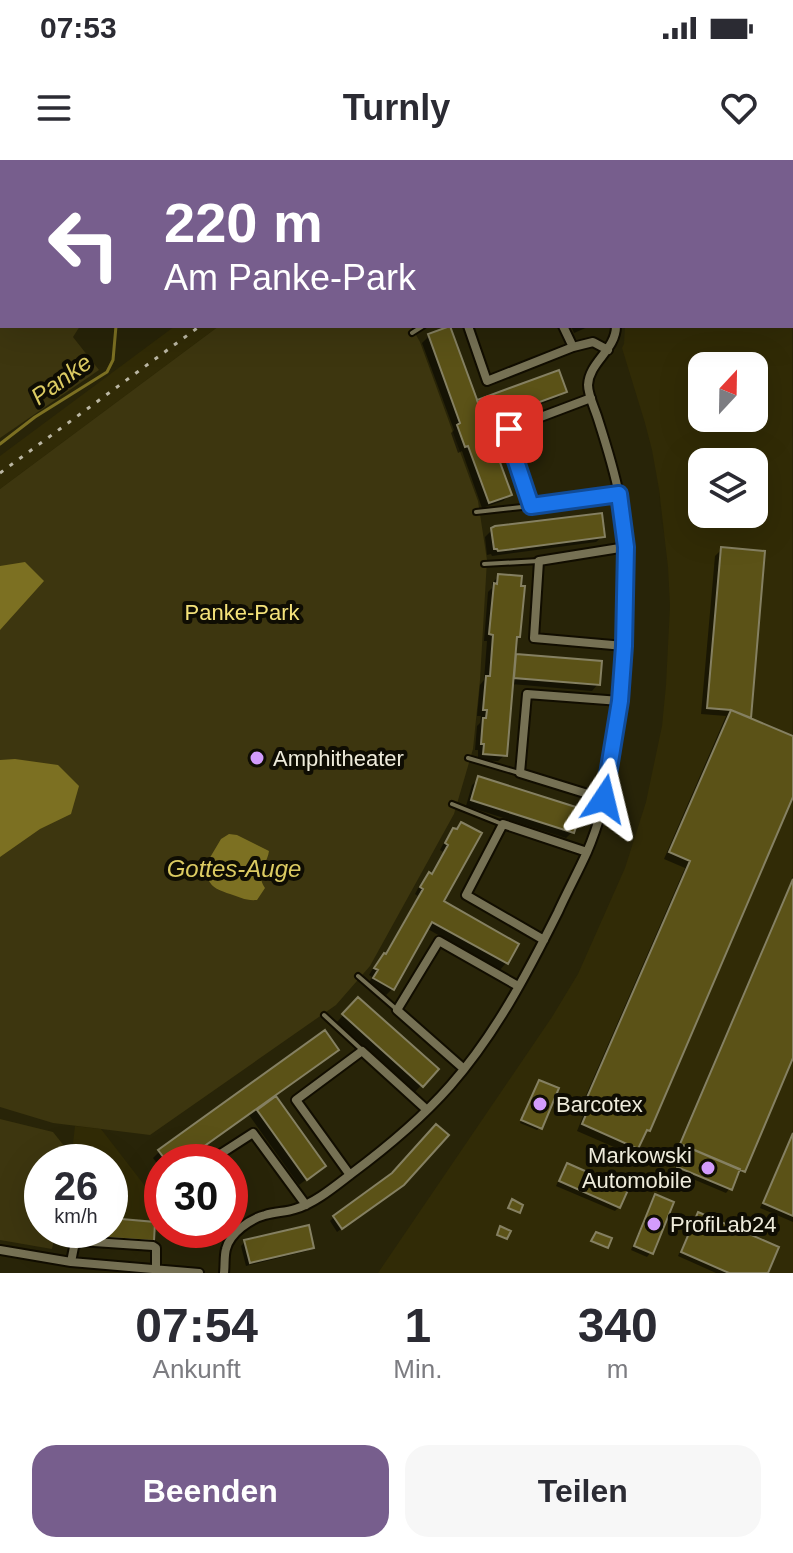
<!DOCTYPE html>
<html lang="de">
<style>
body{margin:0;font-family:Helvetica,sans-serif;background:#f7f7f7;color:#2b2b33;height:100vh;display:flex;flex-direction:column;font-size:30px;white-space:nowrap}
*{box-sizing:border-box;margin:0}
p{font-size:26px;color:#7c7c81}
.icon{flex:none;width:44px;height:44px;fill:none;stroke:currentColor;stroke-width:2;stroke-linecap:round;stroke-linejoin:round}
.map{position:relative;height:1113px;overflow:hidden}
.sheet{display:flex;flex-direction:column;background:#fff;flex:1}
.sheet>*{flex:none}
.banner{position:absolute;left:0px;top:0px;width:794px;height:168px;box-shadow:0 8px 32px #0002;background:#775e8d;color:#fff;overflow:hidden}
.needle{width:52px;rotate:22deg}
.controls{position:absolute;left:688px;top:192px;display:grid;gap:16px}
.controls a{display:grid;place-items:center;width:80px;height:80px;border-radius:16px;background:#fff;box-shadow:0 8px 32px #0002;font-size:40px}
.speed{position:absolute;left:24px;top:984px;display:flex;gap:16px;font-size:40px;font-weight:700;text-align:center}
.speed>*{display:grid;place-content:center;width:104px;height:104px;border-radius:50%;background:#fff;box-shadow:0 8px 32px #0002;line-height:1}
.speed small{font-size:20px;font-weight:400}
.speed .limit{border:12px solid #d22;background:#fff;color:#111}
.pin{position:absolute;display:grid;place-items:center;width:68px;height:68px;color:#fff;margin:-34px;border-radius:16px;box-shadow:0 4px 12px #0006}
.me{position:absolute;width:88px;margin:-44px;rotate:10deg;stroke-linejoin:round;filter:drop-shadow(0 0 6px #0008)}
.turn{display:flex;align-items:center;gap:28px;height:168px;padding:0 32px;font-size:36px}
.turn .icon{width:104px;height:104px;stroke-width:2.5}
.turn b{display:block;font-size:56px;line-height:68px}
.eta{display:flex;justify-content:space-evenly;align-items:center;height:136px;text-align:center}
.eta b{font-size:48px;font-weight:600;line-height:56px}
.button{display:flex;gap:16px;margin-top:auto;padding:16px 32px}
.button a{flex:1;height:92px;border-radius:24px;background:#775e8d;color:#fff;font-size:32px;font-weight:600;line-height:92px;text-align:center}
.button a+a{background:#f7f7f7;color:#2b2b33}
.status{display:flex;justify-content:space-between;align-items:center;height:56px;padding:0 40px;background:#fff;direction:ltr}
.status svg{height:22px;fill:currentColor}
header{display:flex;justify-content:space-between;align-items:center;height:104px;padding:0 32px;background:#fff;font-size:36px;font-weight:600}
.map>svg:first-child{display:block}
</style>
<div class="status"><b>07:53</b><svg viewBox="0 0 49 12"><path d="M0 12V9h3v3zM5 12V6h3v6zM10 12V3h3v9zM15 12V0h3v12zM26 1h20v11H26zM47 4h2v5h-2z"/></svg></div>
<header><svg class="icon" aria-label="menu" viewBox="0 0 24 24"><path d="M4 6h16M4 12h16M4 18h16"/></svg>Turnly<svg class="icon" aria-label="heart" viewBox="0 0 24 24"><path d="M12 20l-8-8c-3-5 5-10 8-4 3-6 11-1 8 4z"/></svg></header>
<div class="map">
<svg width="793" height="1113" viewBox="0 0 793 1113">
<rect width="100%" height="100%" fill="#282408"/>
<path fill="#312b06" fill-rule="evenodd" d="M 792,51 L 793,1113 L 378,1113 L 552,857 L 578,814 L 625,708 L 646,642 L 662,566 L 666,525 L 670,446 L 668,407 L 659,329 L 652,290 L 645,263 L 622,188 L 624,184 L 625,166 L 792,166 ZM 702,206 L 754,206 L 754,258 L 702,258 ZM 702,302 L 754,302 L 754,354 L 702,354 Z
M 175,166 L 219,166 L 0,329 L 0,296 Z
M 75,966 L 101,969 L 162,1048 L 162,1070 L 174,1070 L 175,1072 L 155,1072 L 154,1081 L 64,1076 L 65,1070 L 110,1070 L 110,1002 L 71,1002 Z"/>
<path fill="#3d360f" d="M 127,0 L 403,0 L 400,2 L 117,2 Z
M 0,32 L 2,32 L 2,166 L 80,166 L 73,177 L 99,210 L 0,278 Z
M 219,166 L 411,166 L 420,182 L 478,341 L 487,400 L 480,520 L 473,589 L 454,654 L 370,806 L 336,845 L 150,975 L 53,963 L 0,947 L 0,329 Z
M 0,959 L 53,972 L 69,992 L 67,1002 L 42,1002 L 42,1070 L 56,1070 L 52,1089 L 0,1080 Z"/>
<path fill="#7c7022" d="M 25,402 L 44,421 L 0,470 L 0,406 Z
M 15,599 L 58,605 L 79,626 L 71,654 L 40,669 L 0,697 L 0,600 Z
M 229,674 L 237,675 L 269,691 C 267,705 255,714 265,728 L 257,740 C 246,741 239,737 230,734 C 212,728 208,725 205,706 L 221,679 Z"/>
<path fill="#0007" d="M 571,166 L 590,166 L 574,173 Z
M 429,176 L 476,242 L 564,232 L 558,238 L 484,265 L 509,335 L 503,341 L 482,348 L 462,291 L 458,293 L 451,273 L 454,270 L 422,183 Z
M 492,370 L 603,376 L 596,382 L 492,396 L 491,394 L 487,395 L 485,377 Z
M 722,389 L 763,393 L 748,559 L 793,578 L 793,631 L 648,970 L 630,994 L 577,971 L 585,951 L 580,949 L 685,708 L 664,699 L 726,556 L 701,554 L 715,396 Z
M 499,416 L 518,477 L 515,480 L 513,496 L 600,503 L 598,524 L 592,531 L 511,524 L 505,595 L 498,601 L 478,600 L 478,590 L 475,590 L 477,566 L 480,563 L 481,556 L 477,556 L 480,525 L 484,520 L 487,481 L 484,481 L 488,432 L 492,428 L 492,423 Z
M 479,619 L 573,671 L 566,678 L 466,646 L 472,625 Z
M 462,664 L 441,742 L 506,803 L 500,810 L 426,768 L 392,829 L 386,835 L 368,825 L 372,817 L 369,815 L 377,802 L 385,795 L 418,736 L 415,734 L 422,721 L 430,715 L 443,692 L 440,690 L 447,677 Z
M 793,717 L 793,893 L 743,1010 L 739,1014 L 736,1013 L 730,1028 L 726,1033 L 674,1011 L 683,990 L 677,988 Z
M 358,839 L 436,909 L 415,932 L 337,862 Z
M 337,890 L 274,937 L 324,1006 L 299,1025 L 249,955 L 182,1002 L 162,1002 L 162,1010 L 153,998 L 160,991 Z
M 539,922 L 540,968 L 537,970 L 520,963 Z
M 793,971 L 793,1062 L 760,1048 Z
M 567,1006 L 619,1047 L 615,1051 L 556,1026 L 563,1010 Z
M 397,1029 L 337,1072 L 330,1061 L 334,1057 Z
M 656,1037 L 651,1092 L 647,1097 L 631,1090 L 652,1041 Z
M 699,1054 L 766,1113 L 716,1113 L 678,1096 L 695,1058 Z
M 110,1060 L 152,1081 L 148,1085 L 77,1079 L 78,1070 L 110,1070 Z
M 245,1082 L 312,1087 L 307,1091 L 246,1106 L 241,1086 Z"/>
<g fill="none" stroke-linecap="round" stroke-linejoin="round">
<path stroke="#7c7022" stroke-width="3" d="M 136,2 L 136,0
M 0,284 L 35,257 L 107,212 L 113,200 L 116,166"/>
</g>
<path fill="#5b5217" stroke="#858062" stroke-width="2" d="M 450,166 L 512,335 L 489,343 L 468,286 L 465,287 L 457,265 L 460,263 L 428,174 Z
M 559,210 L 567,232 L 485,262 L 477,240 Z
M 602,353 L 605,377 L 498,391 L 497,389 L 494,389 L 491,368 L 495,366 Z
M 721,387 L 765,391 L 751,558 L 731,550 L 707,548 Z
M 498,414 L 522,416 L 521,426 L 525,426 L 520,477 L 517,477 L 507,596 L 483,594 L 484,584 L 481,584 L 483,558 L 486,558 L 487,550 L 483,550 L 486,516 L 490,516 L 493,475 L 489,474 L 494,423 L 497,424 Z
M 516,494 L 602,501 L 600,525 L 514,518 Z
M 731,550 L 793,576 L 793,637 L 650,971 L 647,970 L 638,989 L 582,964 L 590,945 L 585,942 L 690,701 L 669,692 Z
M 478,616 L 582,649 L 574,673 L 471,640 Z
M 461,662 L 482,673 L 444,741 L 519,784 L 508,804 L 432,762 L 394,830 L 373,818 L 378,810 L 374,808 L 384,793 L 386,794 L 423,729 L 420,727 L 429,712 L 432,714 L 448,685 L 445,683 L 453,668 L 457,669 Z
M 793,719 L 793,898 L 745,1012 L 680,984 Z
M 358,837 L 439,909 L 423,927 L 342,854 Z
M 325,870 L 339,890 L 182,1002 L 167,1002 L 158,990 Z
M 539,920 L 559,928 L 542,969 L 521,960 Z
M 276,936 L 326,1006 L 307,1020 L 257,950 Z
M 436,964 L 449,975 L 404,1025 L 342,1069 L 333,1056 L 392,1013 Z
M 793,973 L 793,1056 L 763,1043 Z
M 685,986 L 740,1009 L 732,1030 L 677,1007 Z
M 567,1003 L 628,1030 L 620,1048 L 559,1021 Z
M 655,1034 L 674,1042 L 653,1094 L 634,1086 Z
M 512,1039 L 523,1045 L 520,1053 L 508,1048 Z
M 698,1052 L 779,1087 L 768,1113 L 729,1113 L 681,1092 Z
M 110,1058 L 155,1062 L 154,1081 L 80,1076 L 81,1070 L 110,1070 Z
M 309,1065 L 314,1088 L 250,1103 L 244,1080 Z
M 500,1066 L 511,1071 L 507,1079 L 497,1075 Z
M 596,1072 L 612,1078 L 608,1088 L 591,1081 Z"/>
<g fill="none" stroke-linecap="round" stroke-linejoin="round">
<defs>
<path id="lane" d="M 11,2 L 14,0
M 412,173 L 423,166
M 476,352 L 531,346
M 484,404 L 539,401
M 468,598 L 519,613
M 452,644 L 502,664
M 358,816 L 395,848
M 324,855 L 361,889"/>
<path id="street" d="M 618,2 L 620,0
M 468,166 L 487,221 L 573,187 L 593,182 L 608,190
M 563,166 L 573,187
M 591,238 L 509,269 L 507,274 L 531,346 L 619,334
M 624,486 L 534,478 L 539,401 L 626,387
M 604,639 L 520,613 L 527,534 L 620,541
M 544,780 L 466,735 L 503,664 L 587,692
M 464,909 L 397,850 L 439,781 L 518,826
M 208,1002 L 253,973 L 306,1045
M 350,1015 L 296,940 L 362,891 L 427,950
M 0,1090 L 71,1102 L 199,1113
M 71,1102 L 74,1087 L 79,1081 L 153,1086 L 156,1088 L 156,1110
M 224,1113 C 225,1105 224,1096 226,1089 C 230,1073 250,1059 265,1055 C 275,1052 286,1052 295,1049 C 315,1043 334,1027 351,1014 C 386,988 421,959 450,926 C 495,875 528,812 558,752 C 567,732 578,712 587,692 C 613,632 618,562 623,497 C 626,443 629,388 619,335 C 614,309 606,284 598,259 C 595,249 588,235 588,225 C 589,202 616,190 616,166"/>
<path id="secondary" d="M 45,2 L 54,0
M 0,19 L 2,18"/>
</defs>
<use href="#lane" stroke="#110d00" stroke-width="8"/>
<use href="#street" stroke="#110d00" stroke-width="12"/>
<use href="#secondary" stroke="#110d00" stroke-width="15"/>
<use href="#lane" stroke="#767154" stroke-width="4"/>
<use href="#street" stroke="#767154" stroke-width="8"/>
<use href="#secondary" stroke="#8d844d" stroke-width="11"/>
<path stroke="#bbb7a4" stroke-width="3" stroke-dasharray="4 8" stroke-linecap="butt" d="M 423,2 L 426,0
M 0,313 L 200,166"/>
</g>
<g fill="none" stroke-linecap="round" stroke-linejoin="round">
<defs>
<path id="route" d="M 509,269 L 507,274 L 531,346 L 619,334 L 626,387 L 624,486 L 620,541 L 604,639"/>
</defs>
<use href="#route" stroke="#114b97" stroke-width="20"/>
<use href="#route" stroke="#1a73e8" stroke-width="14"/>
</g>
<g fill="#d39cfc" stroke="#0f0d03" stroke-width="3">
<circle cx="257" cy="598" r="8"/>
<circle cx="540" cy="944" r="8"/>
<circle cx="708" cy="1008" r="8"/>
<circle cx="654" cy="1064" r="8"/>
</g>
<g text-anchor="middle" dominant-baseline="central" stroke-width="8" stroke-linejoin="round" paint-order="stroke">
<g font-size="22" fill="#f4e27a" stroke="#0f0d03">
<text x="242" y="452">Panke-Park</text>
</g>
<g font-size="22" fill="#eeebdb" stroke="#0f0d03" text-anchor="start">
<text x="273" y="598">Amphitheater</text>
<text x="556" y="944">Barcotex</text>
<text x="692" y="995" text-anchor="end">Markowski<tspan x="692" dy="25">Automobile</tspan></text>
<text x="670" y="1064">ProfiLab24</text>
</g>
<g font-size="24" font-style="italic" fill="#dccb62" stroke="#0f0d03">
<text transform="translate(61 219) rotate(-36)">Panke</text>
<text x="234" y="708">Gottes-Auge</text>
</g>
</g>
</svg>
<div class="controls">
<a><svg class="needle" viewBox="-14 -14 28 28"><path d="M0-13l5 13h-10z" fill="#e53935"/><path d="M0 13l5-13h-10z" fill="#7c7c81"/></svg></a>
<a><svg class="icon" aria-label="layers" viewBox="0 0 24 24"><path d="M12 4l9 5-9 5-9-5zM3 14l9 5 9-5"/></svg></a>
</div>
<div class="speed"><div>26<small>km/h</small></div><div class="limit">30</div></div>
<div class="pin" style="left:509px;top:269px;background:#d93025"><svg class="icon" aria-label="arrive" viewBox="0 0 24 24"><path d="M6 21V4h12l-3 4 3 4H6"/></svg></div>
<svg class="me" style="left:604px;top:639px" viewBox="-20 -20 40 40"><path d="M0-17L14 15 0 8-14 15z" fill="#1a73e8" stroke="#fff" stroke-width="4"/></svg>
<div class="banner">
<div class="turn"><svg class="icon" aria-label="left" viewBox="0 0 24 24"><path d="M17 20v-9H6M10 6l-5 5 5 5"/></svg><div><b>220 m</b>Am Panke-Park</div></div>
</div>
</div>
<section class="sheet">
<div class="eta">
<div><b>07:54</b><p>Ankunft</p></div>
<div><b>1</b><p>Min.</p></div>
<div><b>340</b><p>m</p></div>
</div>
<div class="button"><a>Beenden</a><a>Teilen</a></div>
</section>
